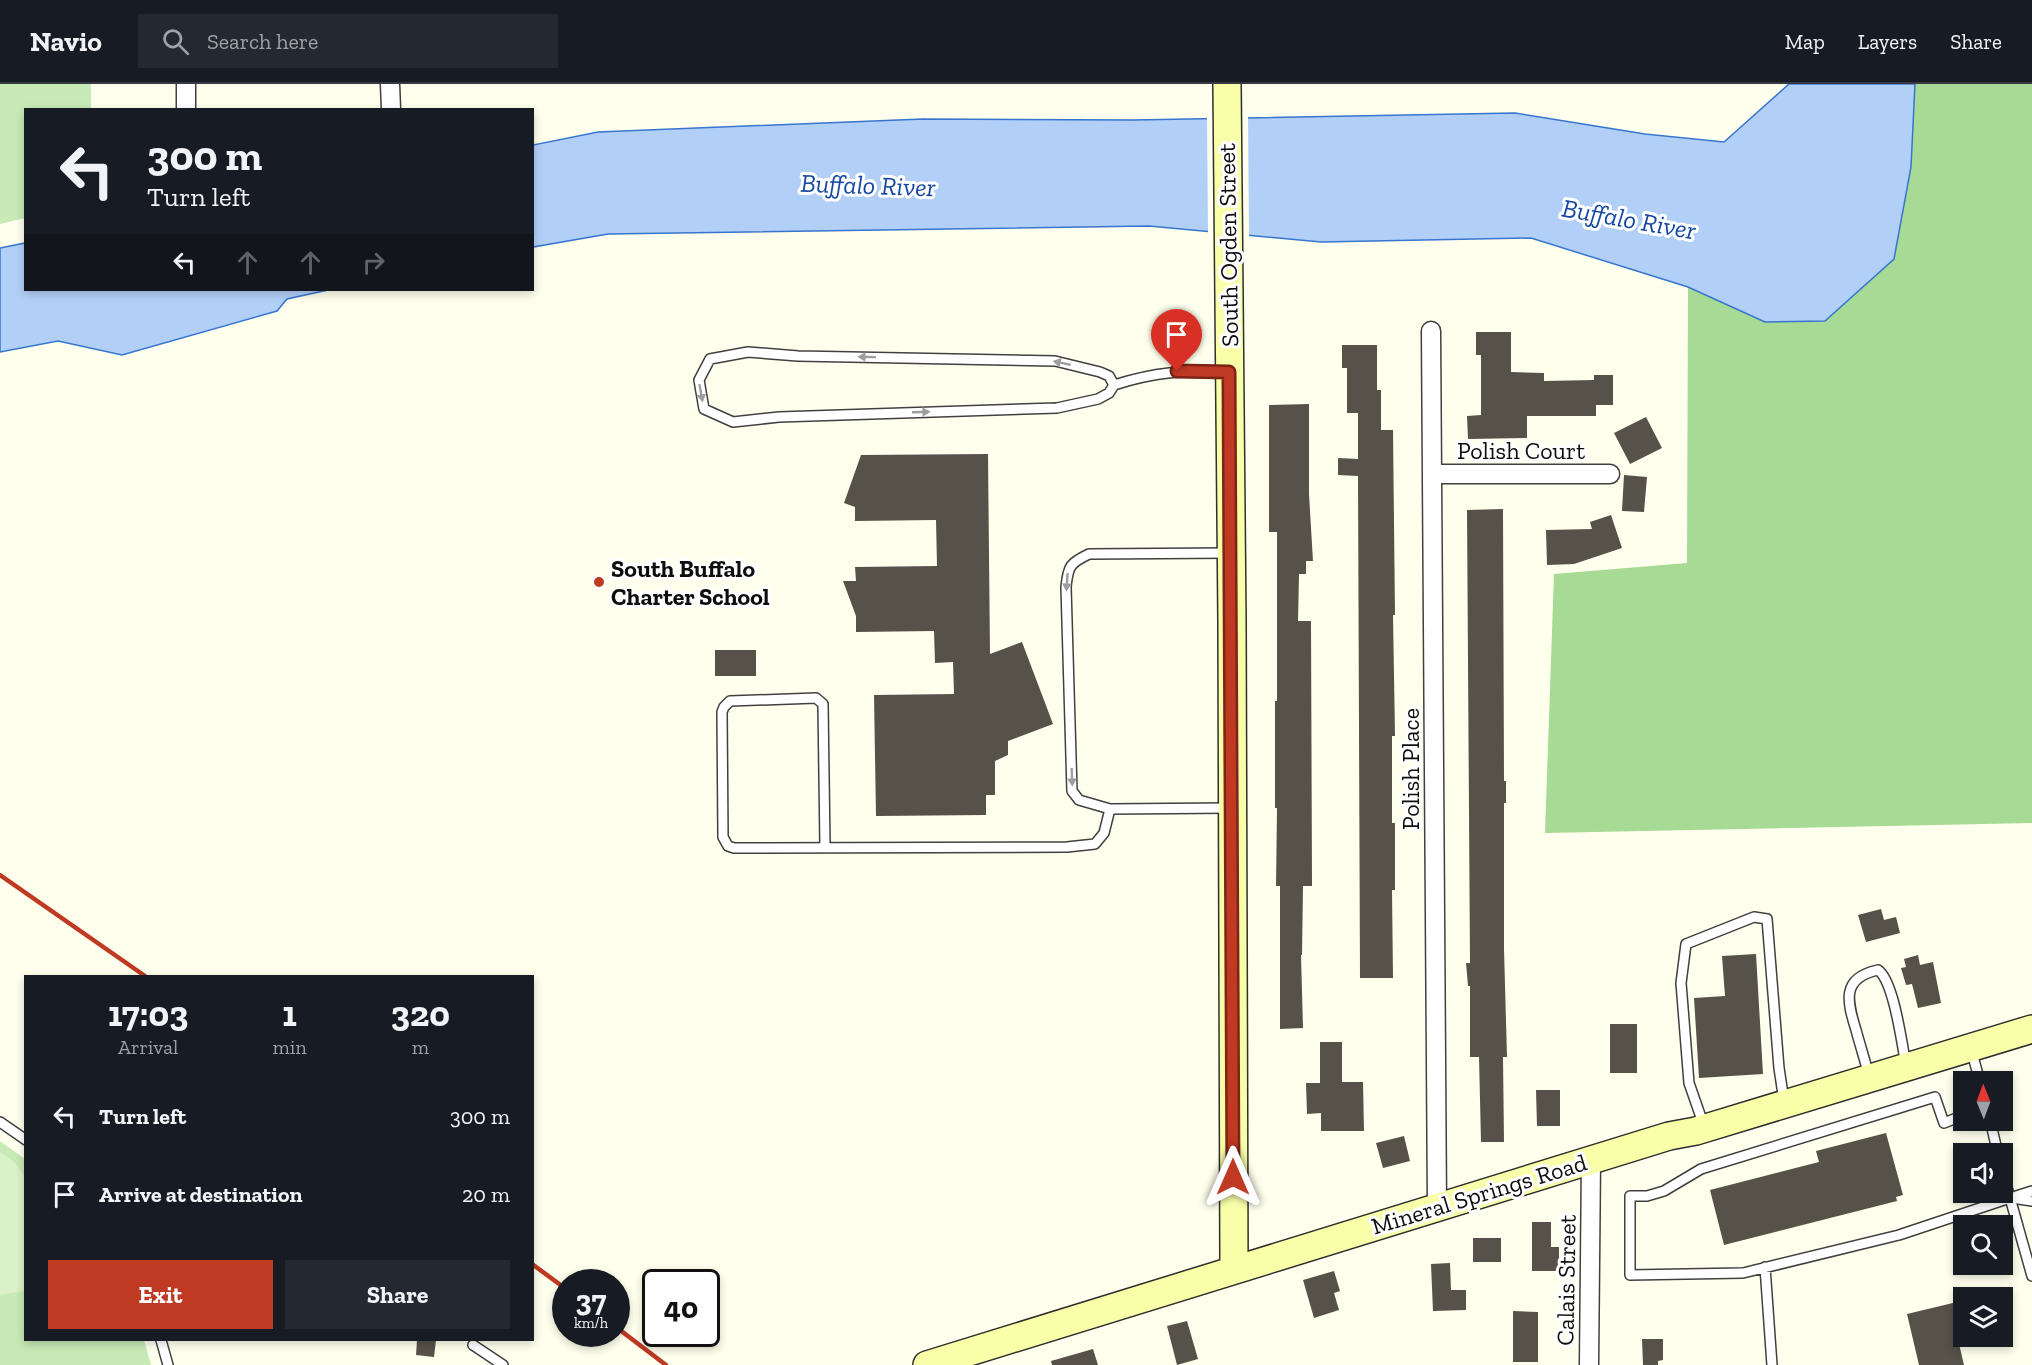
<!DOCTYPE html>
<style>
body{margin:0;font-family:"Zilla Slab",serif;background:#242831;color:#f1f3f6;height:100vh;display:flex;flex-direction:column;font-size:22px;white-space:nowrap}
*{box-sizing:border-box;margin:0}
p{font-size:20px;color:#9ea1a6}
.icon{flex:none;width:33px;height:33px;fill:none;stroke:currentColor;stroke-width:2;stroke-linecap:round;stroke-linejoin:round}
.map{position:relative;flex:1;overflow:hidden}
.drawer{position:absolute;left:24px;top:891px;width:510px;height:366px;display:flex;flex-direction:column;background:#171b24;border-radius:0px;box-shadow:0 3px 9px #0003}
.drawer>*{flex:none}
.top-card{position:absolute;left:24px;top:24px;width:510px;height:183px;border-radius:0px;box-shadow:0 3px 9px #0003;background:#171b24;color:#f1f3f6;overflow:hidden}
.needle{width:39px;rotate:359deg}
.controls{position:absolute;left:1953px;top:987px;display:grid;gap:12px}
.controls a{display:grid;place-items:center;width:60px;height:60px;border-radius:0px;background:#171b24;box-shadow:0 3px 9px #0003;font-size:30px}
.speed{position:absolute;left:552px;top:1185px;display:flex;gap:12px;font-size:30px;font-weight:700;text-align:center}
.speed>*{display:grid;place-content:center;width:78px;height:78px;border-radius:50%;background:#171b24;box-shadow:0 3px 9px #0003;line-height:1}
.speed small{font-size:15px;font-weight:400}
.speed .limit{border:3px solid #111;border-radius:9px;background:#fff;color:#111}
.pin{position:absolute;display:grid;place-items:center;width:51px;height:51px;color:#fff;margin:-62px -26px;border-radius:50% 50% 50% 0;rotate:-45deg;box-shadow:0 0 6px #0007}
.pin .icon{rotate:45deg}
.me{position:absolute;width:66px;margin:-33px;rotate:0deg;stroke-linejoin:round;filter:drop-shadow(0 0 4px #0008)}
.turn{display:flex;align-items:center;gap:21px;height:126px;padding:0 24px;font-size:27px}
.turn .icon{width:78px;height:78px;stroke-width:2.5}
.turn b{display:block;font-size:42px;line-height:51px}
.lanes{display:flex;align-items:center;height:57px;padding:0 24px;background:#0003;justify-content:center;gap:30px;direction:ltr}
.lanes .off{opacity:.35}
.eta{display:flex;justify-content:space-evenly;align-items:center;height:102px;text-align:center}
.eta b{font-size:36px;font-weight:700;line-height:42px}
.button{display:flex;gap:12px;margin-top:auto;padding:12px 24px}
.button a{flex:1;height:69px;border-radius:0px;background:#bf3923;color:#fff;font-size:24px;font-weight:700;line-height:69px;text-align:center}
.button a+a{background:#242831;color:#f1f3f6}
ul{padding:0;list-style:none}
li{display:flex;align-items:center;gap:18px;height:78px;padding:0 24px}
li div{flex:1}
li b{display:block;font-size:22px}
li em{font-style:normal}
header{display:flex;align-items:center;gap:36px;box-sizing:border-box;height:84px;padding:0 30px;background:#171b24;border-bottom:2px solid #363941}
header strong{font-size:28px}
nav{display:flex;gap:33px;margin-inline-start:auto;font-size:21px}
.search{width:420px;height:54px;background:#242831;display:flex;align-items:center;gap:15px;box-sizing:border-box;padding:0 21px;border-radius:0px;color:#9ea1a6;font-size:22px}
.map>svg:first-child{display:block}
</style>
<header>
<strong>Navio</strong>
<div class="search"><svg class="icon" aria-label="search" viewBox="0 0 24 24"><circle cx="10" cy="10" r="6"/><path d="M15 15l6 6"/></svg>Search here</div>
<nav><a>Map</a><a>Layers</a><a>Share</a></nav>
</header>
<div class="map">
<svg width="2032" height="1281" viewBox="0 0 2032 1281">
<rect width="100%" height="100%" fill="#ffffed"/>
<path fill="#c7eab6" d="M 0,0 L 91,0 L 91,25 L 26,26 L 25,134 L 0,140 Z
M 0,1057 L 25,1075 L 26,1256 L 144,1256 L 151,1281 L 0,1281 Z"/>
<path fill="#a7db95" d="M 1915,0 L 2032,0 L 2032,739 L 1545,749 L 1554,490 L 1687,479 L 1688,203 L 1765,238 L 1894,175 L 1911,83 Z"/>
<path fill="#dbf1c8" d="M 0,1068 L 13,1077 L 25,1092 L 25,1207 L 0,1211 Z"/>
<path fill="#b1cff7" stroke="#3775cf" stroke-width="1.5" d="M 1789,0 L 1915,0 L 1911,83 L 1894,175 L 1825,237 L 1765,238 L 1688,203 L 1531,154 L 1321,158 L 1149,142 L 608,150 L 533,163 L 533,61 L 598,48 L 923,35 L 1133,36 L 1515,29 L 1645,50 L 1724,58 Z
M 25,159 L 26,206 L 328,206 L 287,215 L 277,227 L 122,271 L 58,257 L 0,268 L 0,164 Z"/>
<path fill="#ffffed" d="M 1207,32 L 1248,32 L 1249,154 L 1208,150 Z"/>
<path fill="#565149" d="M 1476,248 L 1511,248 L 1511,288 L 1544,289 L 1544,297 L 1594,296 L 1594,291 L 1613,291 L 1613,321 L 1596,321 L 1596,332 L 1527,332 L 1527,354 L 1468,355 L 1467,332 L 1481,331 L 1481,271 L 1476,271 Z
M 1342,261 L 1377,261 L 1377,306 L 1381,306 L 1381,346 L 1393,346 L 1395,531 L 1393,531 L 1395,652 L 1392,652 L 1392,739 L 1395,739 L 1395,806 L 1392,806 L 1393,894 L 1360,894 L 1358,392 L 1338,391 L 1338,374 L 1358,375 L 1358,329 L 1347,329 L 1347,284 L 1342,284 Z
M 1309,320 L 1309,410 L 1313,477 L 1306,477 L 1306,490 L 1299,490 L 1298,537 L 1311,537 L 1312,802 L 1303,802 L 1302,871 L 1301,871 L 1303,944 L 1280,945 L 1280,802 L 1276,802 L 1277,724 L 1275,724 L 1275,617 L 1277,617 L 1277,448 L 1269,448 L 1269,321 Z
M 1646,333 L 1662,364 L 1630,380 L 1614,349 Z
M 988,370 L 990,570 L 1022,558 L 1053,640 L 1008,657 L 1008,671 L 995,677 L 995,711 L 986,711 L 986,731 L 876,732 L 874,611 L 954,610 L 953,578 L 935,579 L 934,547 L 856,548 L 856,532 L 843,497 L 856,497 L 855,483 L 937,482 L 936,436 L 855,437 L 855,423 L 844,419 L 861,371 Z
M 1624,391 L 1647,393 L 1644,428 L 1622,427 Z
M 1503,425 L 1504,697 L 1506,697 L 1506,719 L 1504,719 L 1504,865 L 1507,973 L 1503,973 L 1504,1058 L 1481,1058 L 1479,973 L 1470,973 L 1470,902 L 1468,902 L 1466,879 L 1470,879 L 1467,426 Z
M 1611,431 L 1622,464 L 1574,480 L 1547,481 L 1546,446 L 1592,445 L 1590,438 Z
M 715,566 L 756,566 L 756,592 L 715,592 Z
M 1881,825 L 1884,836 L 1896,833 L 1900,849 L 1866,858 L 1858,831 Z
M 1756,870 L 1763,990 L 1699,994 L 1694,914 L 1725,912 L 1722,872 Z
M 1918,871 L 1920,881 L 1933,878 L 1941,919 L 1918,924 L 1912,900 L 1906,901 L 1901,884 L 1906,883 L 1904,875 Z
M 1610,940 L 1637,940 L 1637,989 L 1610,989 Z
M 1320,958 L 1342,958 L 1342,998 L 1363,998 L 1364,1047 L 1321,1047 L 1321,1029 L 1307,1030 L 1306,999 L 1320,999 Z
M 1536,1006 L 1560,1006 L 1560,1042 L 1537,1042 Z
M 1886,1049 L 1903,1111 L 1896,1113 L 1897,1117 L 1724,1161 L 1710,1106 L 1819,1078 L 1816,1067 Z
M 1404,1052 L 1410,1077 L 1383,1084 L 1376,1059 Z
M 1532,1138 L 1551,1138 L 1551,1163 L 1559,1163 L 1559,1187 L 1532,1187 Z
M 1473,1154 L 1501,1154 L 1501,1178 L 1473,1178 Z
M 1450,1179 L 1451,1206 L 1466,1206 L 1466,1226 L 1433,1227 L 1431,1180 Z
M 1334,1187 L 1340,1207 L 1334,1209 L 1339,1226 L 1314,1234 L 1303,1196 Z
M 1957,1218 L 1963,1246 L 1956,1247 L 1964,1281 L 1919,1281 L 1907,1230 Z
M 1513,1227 L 1538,1228 L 1538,1278 L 1513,1278 Z
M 1187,1237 L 1198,1275 L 1177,1281 L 1167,1242 Z
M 1642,1255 L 1663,1255 L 1663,1276 L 1658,1277 L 1658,1281 L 1643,1281 Z
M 417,1256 L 436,1256 L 434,1273 L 416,1271 Z
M 1093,1265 L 1098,1281 L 1052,1281 L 1051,1277 Z"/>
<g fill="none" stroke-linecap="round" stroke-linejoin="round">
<defs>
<path id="lane" d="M 1114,301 L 1109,292 L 1100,288 L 1055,277 L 798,272 L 748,268 L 710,275 L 699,296 L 704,325 L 733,338 L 779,333 L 1057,324 L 1098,315 L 1109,309 L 1114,301 C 1155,288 1183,286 1227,288
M 1229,469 L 1089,470 C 1070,479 1068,482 1066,503 L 1072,707 L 1079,716 L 1110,725 L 1230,724
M 825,763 L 823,620 L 816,614 L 730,617 L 724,623 L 722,628 L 723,753 L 728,762 L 734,764 L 1067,763 L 1095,760 L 1104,749 L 1110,725
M 1971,965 L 1980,998
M 1869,992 C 1865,976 1860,961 1856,946 C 1847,917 1841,894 1878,886 C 1894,897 1902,961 1906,981
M 1964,1031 L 1944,1039 L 1935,1013 L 1701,1085 L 1664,1107 L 1647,1112 L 1630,1112 L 1630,1191 L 1743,1189 L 1899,1151 L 2010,1114 L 2002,1086
M 1990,1036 L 1998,1070
M 0,1038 L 26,1056
M 1704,1042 L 1689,999 L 1681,899 L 1686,860 L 1754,833 L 1767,835 L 1779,984 L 1784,1017
M 2010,1114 L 2032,1192
M 2010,1114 L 2032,1107
M 2012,1114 L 2032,1117
M 1765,1183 L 1772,1281
M 161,1256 L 168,1281
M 473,1261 L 503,1281"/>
<path id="street" d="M 390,0 L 391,25
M 186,26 L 186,0
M 1431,247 L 1437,1123
M 1432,390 L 1610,390
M 1589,1281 L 1591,1076"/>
<path id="secondary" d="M 1227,0 L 1232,537 L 1234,1185
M 927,1281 L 1669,1052 L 1696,1047 L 2032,945"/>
</defs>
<use href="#lane" stroke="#404040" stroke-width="12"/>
<use href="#street" stroke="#404040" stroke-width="21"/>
<use href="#secondary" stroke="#2f2f2f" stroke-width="30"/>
<use href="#lane" stroke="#fff" stroke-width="9"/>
<use href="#street" stroke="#fff" stroke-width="18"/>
<use href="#secondary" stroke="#f8ffa8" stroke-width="27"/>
<path stroke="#bf3923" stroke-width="4.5" d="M 0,791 L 145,892
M 532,1180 L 566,1205
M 616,1243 L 666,1281"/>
</g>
<defs><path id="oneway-solid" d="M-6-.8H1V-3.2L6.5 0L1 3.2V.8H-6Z" transform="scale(1.5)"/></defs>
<g fill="#9e9e9e">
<use href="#oneway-solid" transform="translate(867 273) rotate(-179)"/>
<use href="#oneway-solid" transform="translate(1062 279) rotate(-168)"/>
<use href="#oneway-solid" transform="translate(701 309) rotate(80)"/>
<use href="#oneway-solid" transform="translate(921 328) rotate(-2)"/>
<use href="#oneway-solid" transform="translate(1067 498) rotate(94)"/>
<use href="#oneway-solid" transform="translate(1072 693) rotate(88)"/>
</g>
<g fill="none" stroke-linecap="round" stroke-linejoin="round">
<defs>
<path id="route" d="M 1177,287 L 1229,288 L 1233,1093"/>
</defs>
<use href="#route" stroke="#7c2517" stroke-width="15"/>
<use href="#route" stroke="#bf3923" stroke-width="10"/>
</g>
<circle fill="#bf3923" stroke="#fff" stroke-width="2" cx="599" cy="498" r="6"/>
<g text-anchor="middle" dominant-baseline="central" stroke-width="6" stroke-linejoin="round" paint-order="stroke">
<g font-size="24" fill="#0d0d0d" stroke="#fff">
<text transform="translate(1228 161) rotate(-91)">South Ogden Street</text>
<text x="1521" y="366">Polish Court</text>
<text transform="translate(1410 685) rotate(-90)">Polish Place</text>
<text transform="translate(1479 1110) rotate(-17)">Mineral Springs Road</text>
<text transform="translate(1566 1196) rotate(-89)">Calais Street</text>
</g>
<g font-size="24" font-weight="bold" fill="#0d0d0d" stroke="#fff" text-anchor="start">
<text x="611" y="484">South Buffalo<tspan x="611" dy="28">Charter School</tspan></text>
</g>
<g font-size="26" font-style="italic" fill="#1448a1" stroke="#fff">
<text transform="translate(868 101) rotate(2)">Buffalo River</text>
<text transform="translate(1629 135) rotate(10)">Buffalo River</text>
</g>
</g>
</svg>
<div class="controls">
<a><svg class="needle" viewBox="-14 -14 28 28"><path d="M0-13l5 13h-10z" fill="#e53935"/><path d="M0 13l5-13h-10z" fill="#9ea1a6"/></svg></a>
<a><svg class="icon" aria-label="sound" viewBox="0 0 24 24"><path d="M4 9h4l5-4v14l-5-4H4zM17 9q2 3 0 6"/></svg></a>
<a><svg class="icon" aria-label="search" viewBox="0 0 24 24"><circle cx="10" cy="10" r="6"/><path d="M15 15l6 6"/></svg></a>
<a><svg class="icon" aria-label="layers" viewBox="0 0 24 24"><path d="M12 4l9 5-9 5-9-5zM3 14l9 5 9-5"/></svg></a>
</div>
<div class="speed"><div>37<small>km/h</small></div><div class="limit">40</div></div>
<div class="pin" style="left:1177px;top:287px;background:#d93025"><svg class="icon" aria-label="arrive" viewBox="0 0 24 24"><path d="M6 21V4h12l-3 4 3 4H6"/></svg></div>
<svg class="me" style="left:1233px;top:1093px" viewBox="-20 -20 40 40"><path d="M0-17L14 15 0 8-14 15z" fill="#bf3923" stroke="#fff" stroke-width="4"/></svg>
<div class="top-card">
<div class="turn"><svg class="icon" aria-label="left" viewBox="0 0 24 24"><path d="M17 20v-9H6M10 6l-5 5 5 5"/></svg><div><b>300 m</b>Turn left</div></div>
<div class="lanes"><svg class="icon" aria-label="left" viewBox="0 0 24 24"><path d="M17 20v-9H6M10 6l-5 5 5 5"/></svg><svg class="icon off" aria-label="ahead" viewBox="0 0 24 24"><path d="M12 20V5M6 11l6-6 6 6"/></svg><svg class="icon off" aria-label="ahead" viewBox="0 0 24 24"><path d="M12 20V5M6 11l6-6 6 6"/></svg><svg class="icon off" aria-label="right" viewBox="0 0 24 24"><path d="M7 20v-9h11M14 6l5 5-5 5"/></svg></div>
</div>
<section class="drawer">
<div class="eta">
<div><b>17:03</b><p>Arrival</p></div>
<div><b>1</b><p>min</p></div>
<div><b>320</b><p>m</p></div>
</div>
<ul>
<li><svg class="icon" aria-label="left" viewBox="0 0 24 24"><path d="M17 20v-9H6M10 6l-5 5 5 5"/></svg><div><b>Turn left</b></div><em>300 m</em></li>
<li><svg class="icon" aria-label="arrive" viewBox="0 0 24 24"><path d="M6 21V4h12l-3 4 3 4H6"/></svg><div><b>Arrive at destination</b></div><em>20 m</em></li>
</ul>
<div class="button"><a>Exit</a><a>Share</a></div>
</section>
</div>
